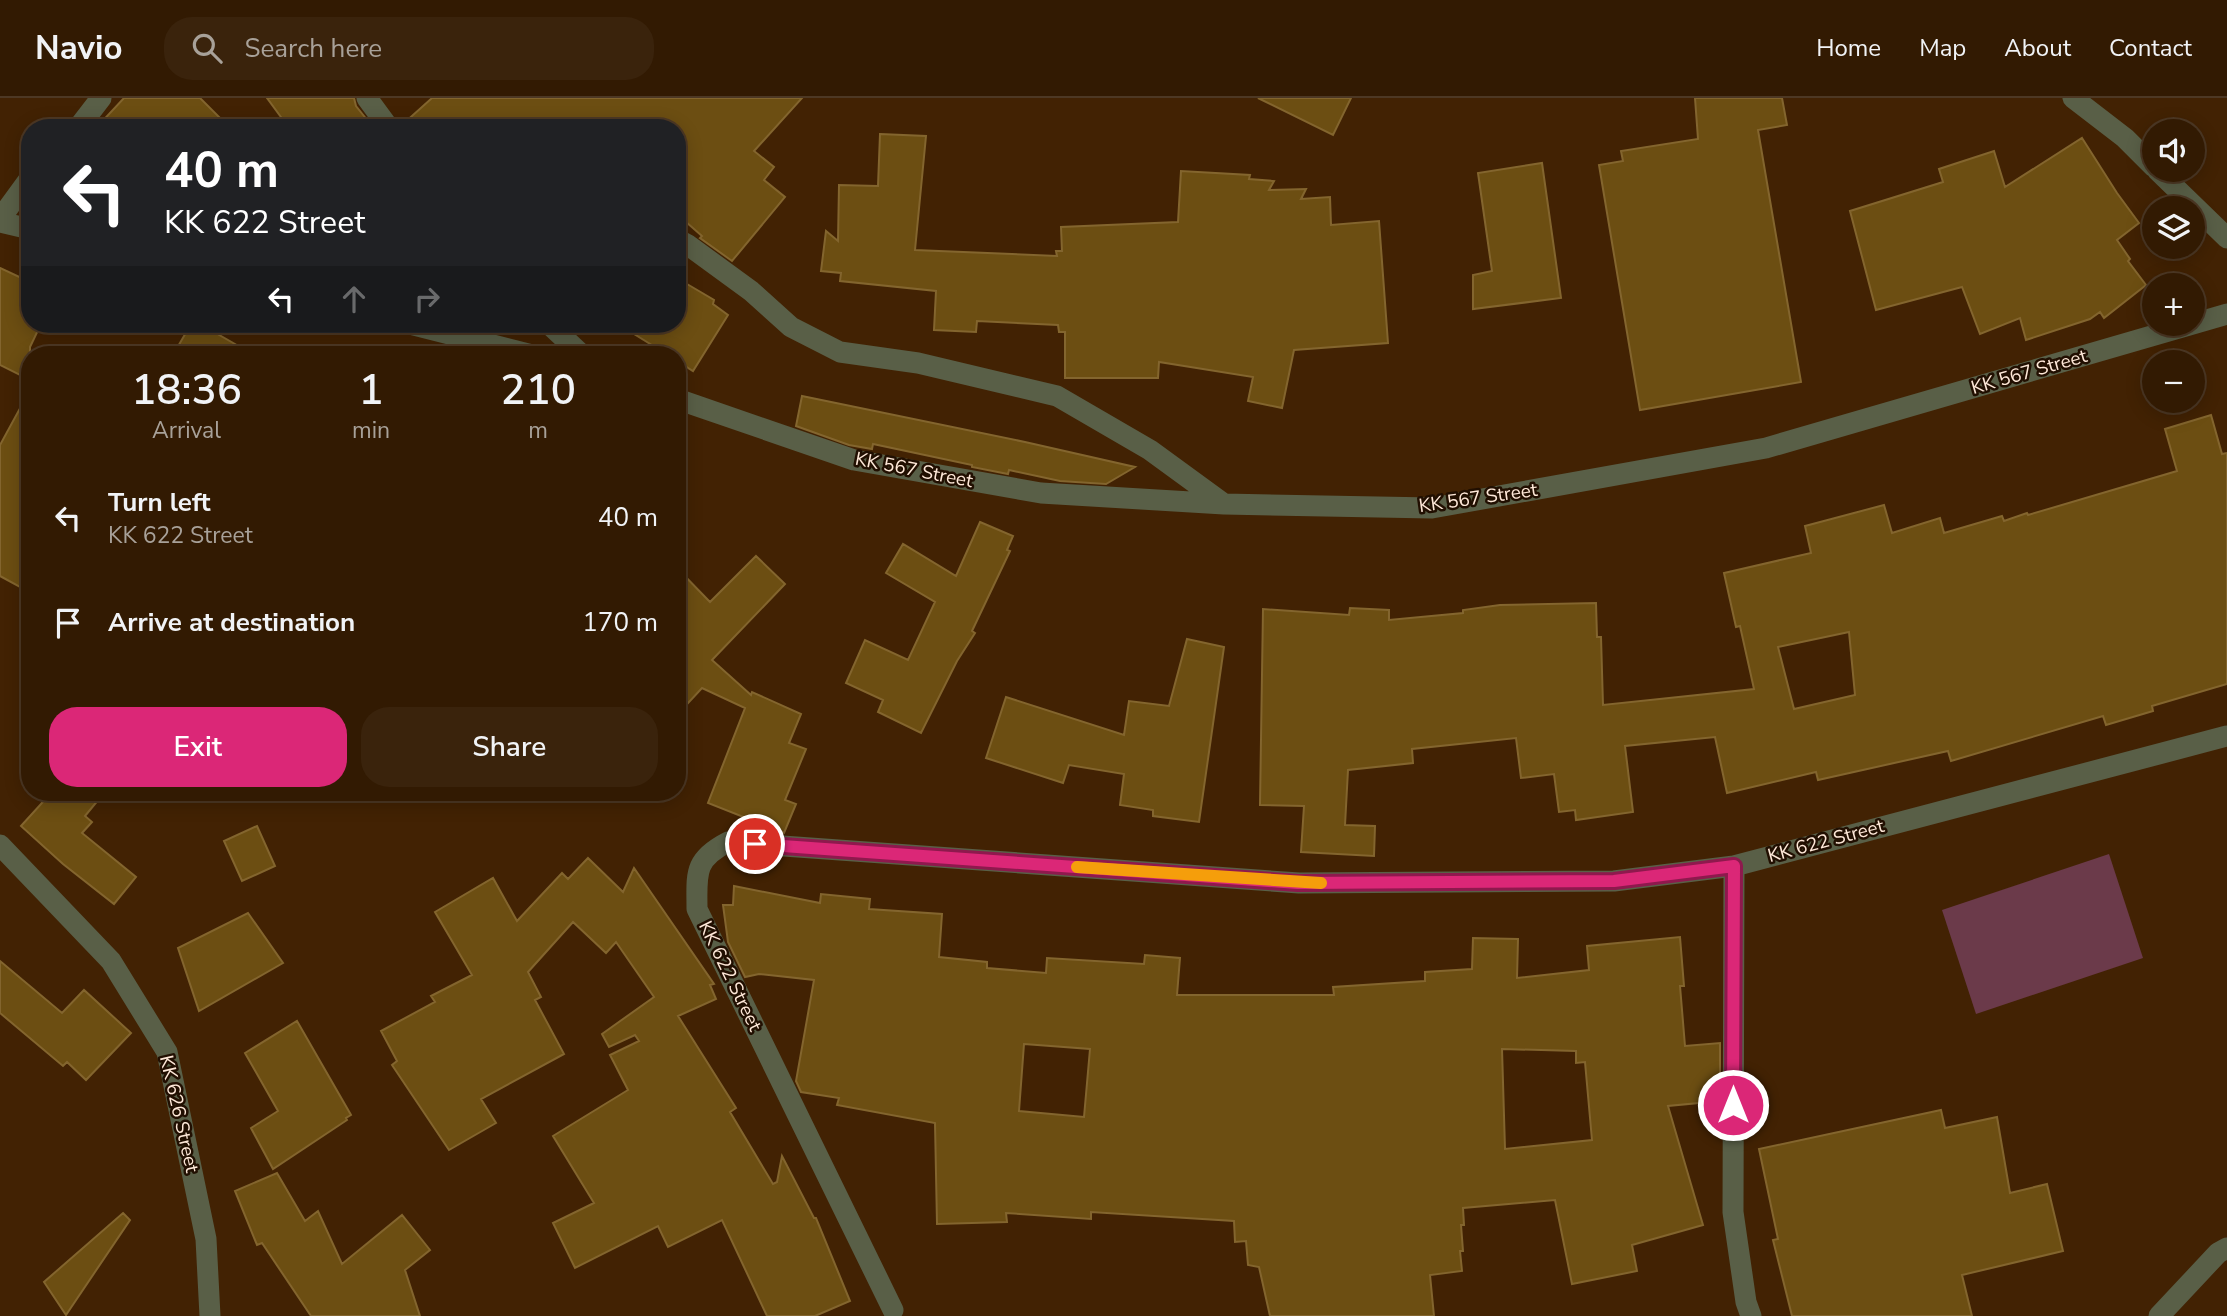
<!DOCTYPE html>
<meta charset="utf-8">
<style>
body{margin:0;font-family:"Nunito Sans",sans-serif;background:#3a230c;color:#f1f3f6;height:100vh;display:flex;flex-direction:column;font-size:26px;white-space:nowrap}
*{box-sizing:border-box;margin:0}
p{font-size:23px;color:#a8a199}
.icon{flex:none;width:38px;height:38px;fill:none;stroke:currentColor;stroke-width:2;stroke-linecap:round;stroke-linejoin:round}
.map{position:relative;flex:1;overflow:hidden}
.details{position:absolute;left:21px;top:248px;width:665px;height:455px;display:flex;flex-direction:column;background:#321a02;border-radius:28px;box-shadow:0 4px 18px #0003,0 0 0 2px #4d3824}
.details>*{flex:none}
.guide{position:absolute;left:21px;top:21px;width:665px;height:214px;border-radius:28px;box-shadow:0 4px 18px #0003,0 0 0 2px #4d3824;background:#202124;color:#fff;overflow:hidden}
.controls{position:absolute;left:2142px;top:21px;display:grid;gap:14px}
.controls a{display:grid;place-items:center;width:63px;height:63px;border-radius:50%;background:#321a02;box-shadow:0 4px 18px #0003,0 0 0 2px #4d3824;font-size:35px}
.pin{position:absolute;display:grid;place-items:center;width:60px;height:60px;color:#fff;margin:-30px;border:4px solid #fff;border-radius:50%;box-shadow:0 2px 7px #0007}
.me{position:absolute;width:77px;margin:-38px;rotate:0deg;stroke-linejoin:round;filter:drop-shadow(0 0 5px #0008)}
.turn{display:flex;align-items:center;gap:24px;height:147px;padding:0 28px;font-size:32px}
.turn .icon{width:91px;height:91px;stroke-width:2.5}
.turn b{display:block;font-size:49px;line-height:60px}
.lanes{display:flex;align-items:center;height:66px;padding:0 28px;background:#0003;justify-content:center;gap:35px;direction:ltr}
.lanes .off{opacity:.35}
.eta{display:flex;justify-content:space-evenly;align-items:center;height:119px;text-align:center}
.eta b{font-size:42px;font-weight:600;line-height:49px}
.action{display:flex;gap:14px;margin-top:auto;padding:14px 28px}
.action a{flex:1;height:80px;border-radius:28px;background:#db2777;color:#fff;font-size:28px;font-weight:600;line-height:80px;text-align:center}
.action a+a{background:#3a230c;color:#f1f3f6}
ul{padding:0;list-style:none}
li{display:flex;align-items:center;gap:21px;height:105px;padding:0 28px}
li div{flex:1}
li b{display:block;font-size:26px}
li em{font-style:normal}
header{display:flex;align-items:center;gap:42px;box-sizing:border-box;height:98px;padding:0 35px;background:#321a02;border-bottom:2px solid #4d3824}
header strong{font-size:33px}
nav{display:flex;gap:38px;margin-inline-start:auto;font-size:24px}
.search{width:490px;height:63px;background:#3a230c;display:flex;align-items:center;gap:18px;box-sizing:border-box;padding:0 24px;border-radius:28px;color:#a8a199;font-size:26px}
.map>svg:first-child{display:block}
</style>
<header>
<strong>Navio</strong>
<div class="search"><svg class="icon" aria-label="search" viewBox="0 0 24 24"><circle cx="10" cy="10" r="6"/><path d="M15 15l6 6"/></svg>Search here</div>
<nav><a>Home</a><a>Map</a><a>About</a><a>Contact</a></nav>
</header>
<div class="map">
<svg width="2227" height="1218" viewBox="0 0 2227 1218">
<rect width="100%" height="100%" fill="#422203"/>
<path fill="#6b3a4a" d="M 2109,756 L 2143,860 L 1976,916 L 1942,812 Z"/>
<path fill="#6c4e12" stroke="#83652e" stroke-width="2" fill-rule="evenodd" d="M 124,0 L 200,0 L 230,30 L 96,30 Z
M 267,0 L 354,0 L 356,8 L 368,23 L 359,30 L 289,30 Z
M 432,0 L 802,0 L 754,53 L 774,69 L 764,82 L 785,99 L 732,163 L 700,140 L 702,138 L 677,116 L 677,30 L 402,30 L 402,27 Z
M 1258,0 L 1351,0 L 1333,37 Z
M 1695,0 L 1782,0 L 1787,27 L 1758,32 L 1801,284 L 1640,312 L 1599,67 L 1623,63 L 1621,53 L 1698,41 Z
M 880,36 L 926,38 L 915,152 L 1057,158 L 1056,153 L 1062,153 L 1061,129 L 1178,124 L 1181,73 L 1250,77 L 1249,81 L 1274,83 L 1269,92 L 1306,91 L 1301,101 L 1330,99 L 1331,127 L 1379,123 L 1388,245 L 1294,252 L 1282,310 L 1248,303 L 1253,279 L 1159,264 L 1158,280 L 1065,280 L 1065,234 L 1059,234 L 1058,227 L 977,223 L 976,234 L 934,232 L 936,193 L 840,183 L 841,175 L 821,173 L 826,133 L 838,143 L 839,87 L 878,88 Z
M 2082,40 L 2117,95 L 2139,125 L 2117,142 L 2130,161 L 2128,163 L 2146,187 L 2104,220 L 2100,214 L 2090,221 L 2026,242 L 2020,220 L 1980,236 L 1962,189 L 1876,212 L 1850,113 L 1943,84 L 1939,71 L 1994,53 L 2005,89 Z
M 1542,65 L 1561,200 L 1473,211 L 1473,177 L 1492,173 L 1478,75 Z
M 0,170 L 30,184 L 30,226 L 41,226 L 30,249 L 30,282 L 0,267 Z
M 687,186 L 714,202 L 713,206 L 728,217 L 693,273 L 677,263 L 677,257 L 668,257 L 618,226 L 677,226 L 677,201 Z
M 191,226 L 200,226 L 254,257 L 173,257 Z
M 30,292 L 30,473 L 20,489 L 0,478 L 0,347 Z
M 802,298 L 1025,344 L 1135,369 L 1106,386 L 1060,383 L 1009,372 L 1008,376 L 972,369 L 972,367 L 873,346 L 872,351 L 849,347 L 796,328 Z
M 2211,317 L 2222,356 L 2227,355 L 2227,586 L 2152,608 L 2153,613 L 2106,627 L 2103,618 L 1951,663 L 1948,653 L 1818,682 L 1816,674 L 1727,695 L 1715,639 L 1625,648 L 1633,714 L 1576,722 L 1575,712 L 1559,714 L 1554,676 L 1521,680 L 1516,640 L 1412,651 L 1413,665 L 1348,672 L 1345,727 L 1375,728 L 1374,758 L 1301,754 L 1304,708 L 1260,707 L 1263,511 L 1349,517 L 1350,510 L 1389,512 L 1389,522 L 1463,515 L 1463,512 L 1500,507 L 1596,505 L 1597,539 L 1601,539 L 1603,607 L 1754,591 L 1740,528 L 1736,529 L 1724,475 L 1811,455 L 1805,428 L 1884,407 L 1892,435 L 1940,420 L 1944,435 L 2002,418 L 2004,423 L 2027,415 L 2028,417 L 2177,373 L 2165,331 ZM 1849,534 L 1855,597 L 1794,611 L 1778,549 Z
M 980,424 L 1013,438 L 1007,452 L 1010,453 L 972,533 L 975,535 L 957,563 L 921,635 L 878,614 L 883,602 L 846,585 L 865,542 L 908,562 L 935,504 L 886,475 L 903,446 L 956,478 Z
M 756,458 L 785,486 L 712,562 L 751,597 L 752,594 L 801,616 L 789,645 L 806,651 L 785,702 L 796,706 L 784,735 L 708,705 L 745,610 L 702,590 L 677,617 L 677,470 L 710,504 Z
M 1187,541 L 1224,549 L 1199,724 L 1153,718 L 1153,712 L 1120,707 L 1124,676 L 1069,667 L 1063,685 L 986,660 L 1006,599 L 1124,637 L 1129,603 L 1169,608 Z
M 51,695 L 104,695 L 85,718 L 92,724 L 82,735 L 136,779 L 114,806 L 63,766 L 21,728 Z
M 257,728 L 275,768 L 242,783 L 224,743 Z
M 588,760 L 623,794 L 634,770 L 714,886 L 710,887 L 716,901 L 678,918 L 736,1010 L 730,1014 L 773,1086 L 777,1084 L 782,1058 L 814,1120 L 816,1120 L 850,1203 L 815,1218 L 767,1218 L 722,1122 L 668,1149 L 658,1128 L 575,1170 L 553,1125 L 594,1105 L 553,1038 L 628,992 L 610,957 L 639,943 L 635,937 L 609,949 L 602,936 L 654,899 L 616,844 L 606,855 L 573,824 L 528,874 L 541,899 L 535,902 L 564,956 L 481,1001 L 496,1025 L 449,1052 L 392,967 L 397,963 L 381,933 L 435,904 L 431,898 L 472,877 L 435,814 L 493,780 L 517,823 L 562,775 L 568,781 Z
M 734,788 L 820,805 L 821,796 L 870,801 L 869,811 L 942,816 L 939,859 L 987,864 L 987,870 L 1046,875 L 1047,860 L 1144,866 L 1145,857 L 1180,860 L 1177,897 L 1334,897 L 1333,889 L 1425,883 L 1425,874 L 1472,871 L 1473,840 L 1518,841 L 1517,880 L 1589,872 L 1587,848 L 1680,839 L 1684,888 L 1680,888 L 1685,948 L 1720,945 L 1720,1003 L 1668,1008 L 1703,1127 L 1632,1147 L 1637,1173 L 1572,1186 L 1555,1102 L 1463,1110 L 1464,1127 L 1461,1127 L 1463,1153 L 1460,1153 L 1462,1173 L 1430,1177 L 1434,1218 L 1270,1218 L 1259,1169 L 1248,1167 L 1246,1143 L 1235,1144 L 1234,1123 L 1091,1114 L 1091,1121 L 1006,1115 L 1007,1124 L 937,1126 L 935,1025 L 837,1007 L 839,1000 L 801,994 L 796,983 L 814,882 L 759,876 L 745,879 L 728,844 L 723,807 L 733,807 ZM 1024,946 L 1090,951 L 1084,1019 L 1019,1013 ZM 1502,951 L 1576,953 L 1576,965 L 1585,964 L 1592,1042 L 1505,1051 Z
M 248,815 L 283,865 L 199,913 L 178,850 Z
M 0,863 L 62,915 L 84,892 L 131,935 L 86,982 L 67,964 L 63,968 L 0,915 Z
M 297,923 L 351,1017 L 346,1020 L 347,1022 L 273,1071 L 251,1030 L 278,1013 L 245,955 Z
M 1941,1012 L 1945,1030 L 1997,1019 L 2010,1095 L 2047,1086 L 2063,1153 L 1962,1177 L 1972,1218 L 1792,1218 L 1773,1142 L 1778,1141 L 1759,1051 Z
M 277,1075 L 305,1123 L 318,1113 L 342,1166 L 402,1117 L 430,1152 L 405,1172 L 420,1218 L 311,1218 L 262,1145 L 257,1147 L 235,1093 Z
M 123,1115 L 130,1122 L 66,1217 L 44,1184 Z"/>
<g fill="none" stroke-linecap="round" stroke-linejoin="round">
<path stroke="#595f47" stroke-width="21" d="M 367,0 L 389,30
M 2073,0 L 2125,40 L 2154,69
M 78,30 L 101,0
M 2157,72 L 2227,140
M 0,121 L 30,80
M 0,124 L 30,131
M 677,141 L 688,147 L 751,193 L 791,229 L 840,254 L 918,265 L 1057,298 L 1150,352 L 1224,406
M 410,226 L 532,257
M 549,226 L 582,257
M 677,301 L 854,362 L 1041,395 L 1224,406 L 1432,410 L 1766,350 L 2227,216
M 0,747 L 111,863 L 167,954 L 206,1141 L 210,1218
M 1734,768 L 1733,1114 L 1746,1204 L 1751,1218
M 893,1212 L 697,811 C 697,776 693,762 728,744 L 1299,785 L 1614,783 L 1734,768 L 2227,638
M 2159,1218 L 2218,1155 L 2227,1150"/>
</g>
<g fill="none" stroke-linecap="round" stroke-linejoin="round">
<defs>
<path id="route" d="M 755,746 L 1298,785 L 1614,783 L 1734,768 L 1733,1007"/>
</defs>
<use href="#route" stroke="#8e194d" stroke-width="18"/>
<use href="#route" stroke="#db2777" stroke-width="12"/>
<path stroke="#f59e0b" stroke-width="12" d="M 1077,769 L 1321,785"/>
</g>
<g text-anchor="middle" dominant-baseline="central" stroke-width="5" stroke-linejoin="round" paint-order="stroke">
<g font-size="19" fill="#fee8d8" stroke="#210f01">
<text transform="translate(2029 274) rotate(-16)">KK 567 Street</text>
<text transform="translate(914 372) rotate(11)">KK 567 Street</text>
<text transform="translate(1478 400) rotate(-8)">KK 567 Street</text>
<text transform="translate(1826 743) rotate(-15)">KK 622 Street</text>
<text transform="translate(730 878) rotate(64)">KK 622 Street</text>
<text transform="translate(179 1016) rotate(77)">KK 626 Street</text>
</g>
</g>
</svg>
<div class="controls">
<a><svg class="icon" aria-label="sound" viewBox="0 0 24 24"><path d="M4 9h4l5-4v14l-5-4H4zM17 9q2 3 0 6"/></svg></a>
<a><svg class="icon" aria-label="layers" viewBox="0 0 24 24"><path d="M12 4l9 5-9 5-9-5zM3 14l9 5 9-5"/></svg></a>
<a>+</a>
<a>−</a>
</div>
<div class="pin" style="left:755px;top:746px;background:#d93025"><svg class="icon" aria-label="arrive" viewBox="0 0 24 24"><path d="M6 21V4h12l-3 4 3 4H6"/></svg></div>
<svg class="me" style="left:1733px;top:1007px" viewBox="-20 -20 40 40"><circle r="17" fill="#db2777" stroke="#fff" stroke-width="3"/><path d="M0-11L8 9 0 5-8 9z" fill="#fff"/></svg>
<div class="guide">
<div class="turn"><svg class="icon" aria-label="left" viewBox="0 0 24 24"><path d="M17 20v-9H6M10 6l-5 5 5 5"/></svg><div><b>40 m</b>KK 622 Street</div></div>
<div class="lanes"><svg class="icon" aria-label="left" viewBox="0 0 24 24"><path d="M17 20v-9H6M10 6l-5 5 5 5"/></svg><svg class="icon off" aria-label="ahead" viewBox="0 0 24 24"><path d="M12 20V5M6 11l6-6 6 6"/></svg><svg class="icon off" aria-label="right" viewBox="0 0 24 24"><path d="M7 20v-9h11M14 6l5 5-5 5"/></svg></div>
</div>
<section class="details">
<div class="eta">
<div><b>18:36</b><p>Arrival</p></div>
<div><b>1</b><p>min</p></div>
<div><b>210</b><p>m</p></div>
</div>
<ul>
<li><svg class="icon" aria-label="left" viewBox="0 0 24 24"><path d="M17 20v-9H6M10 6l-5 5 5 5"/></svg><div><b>Turn left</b><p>KK 622 Street</p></div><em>40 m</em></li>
<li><svg class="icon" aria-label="arrive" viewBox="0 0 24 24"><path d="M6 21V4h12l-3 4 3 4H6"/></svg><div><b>Arrive at destination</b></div><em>170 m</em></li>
</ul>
<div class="action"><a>Exit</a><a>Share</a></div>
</section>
</div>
